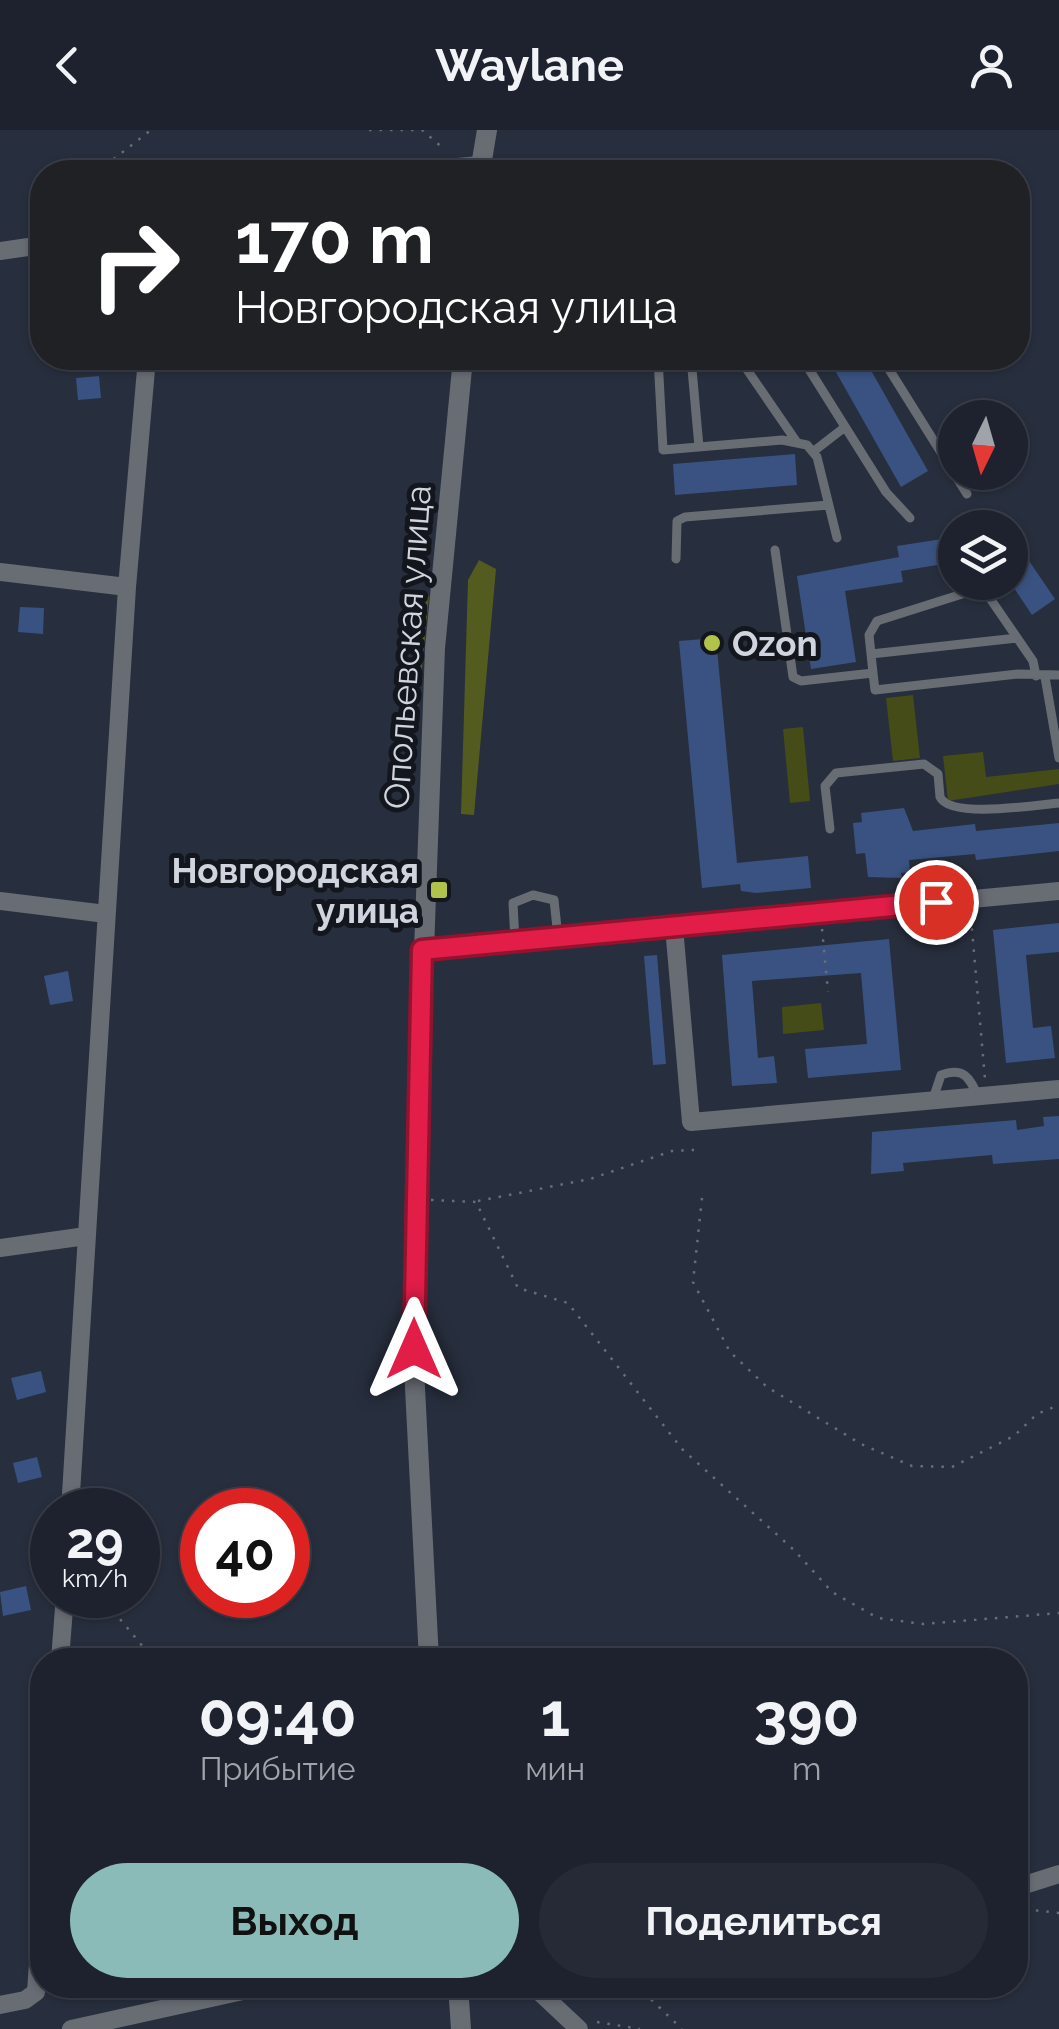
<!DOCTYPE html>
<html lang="ru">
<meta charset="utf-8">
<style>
body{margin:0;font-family:Raleway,sans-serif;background:#252a36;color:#f1f3f6;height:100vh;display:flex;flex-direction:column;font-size:38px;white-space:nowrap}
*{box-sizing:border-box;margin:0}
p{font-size:32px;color:#a0a4aa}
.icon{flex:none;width:55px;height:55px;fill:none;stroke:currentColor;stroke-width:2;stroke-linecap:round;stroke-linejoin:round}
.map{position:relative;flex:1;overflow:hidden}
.sheet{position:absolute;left:30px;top:1518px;width:998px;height:350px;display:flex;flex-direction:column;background:#1d222e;border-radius:40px;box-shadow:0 2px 8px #0004,0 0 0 2px #3b3f4a}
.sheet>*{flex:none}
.guide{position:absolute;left:30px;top:30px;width:1000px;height:210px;border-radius:40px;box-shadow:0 2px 8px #0004,0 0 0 2px #3b3f4a;background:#202124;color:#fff;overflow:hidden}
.needle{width:65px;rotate:185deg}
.controls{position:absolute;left:938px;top:270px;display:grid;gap:20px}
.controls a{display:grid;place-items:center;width:90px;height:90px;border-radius:50%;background:#1d222e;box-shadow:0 2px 8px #0004,0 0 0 2px #3b3f4a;font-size:50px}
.speed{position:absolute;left:30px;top:1358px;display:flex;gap:20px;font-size:50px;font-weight:700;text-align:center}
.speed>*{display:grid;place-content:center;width:130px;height:130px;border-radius:50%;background:#1d222e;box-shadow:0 2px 8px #0004,0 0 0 2px #3b3f4a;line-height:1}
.speed small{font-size:25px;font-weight:400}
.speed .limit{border:15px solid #d22;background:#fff;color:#111}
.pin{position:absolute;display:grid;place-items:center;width:85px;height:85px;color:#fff;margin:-42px;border:5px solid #fff;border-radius:50%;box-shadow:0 2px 10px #0007}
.me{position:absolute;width:110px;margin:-55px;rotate:0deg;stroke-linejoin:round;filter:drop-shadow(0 0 8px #0008)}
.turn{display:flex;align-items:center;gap:35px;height:210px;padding:0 40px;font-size:45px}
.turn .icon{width:130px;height:130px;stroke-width:2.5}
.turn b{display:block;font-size:70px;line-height:85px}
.eta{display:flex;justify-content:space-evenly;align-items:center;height:170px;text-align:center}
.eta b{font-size:60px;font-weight:700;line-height:70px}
.button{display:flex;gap:20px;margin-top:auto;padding:20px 40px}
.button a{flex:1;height:115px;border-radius:60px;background:#8bbbb9;color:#111;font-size:40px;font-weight:700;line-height:115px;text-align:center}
.button a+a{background:#252a36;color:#f1f3f6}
header{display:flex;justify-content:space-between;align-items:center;height:130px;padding:0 40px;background:#1d222e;font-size:45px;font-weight:700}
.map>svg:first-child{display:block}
</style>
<header><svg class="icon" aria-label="back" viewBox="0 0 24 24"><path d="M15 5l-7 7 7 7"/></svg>Waylane<svg class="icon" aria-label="person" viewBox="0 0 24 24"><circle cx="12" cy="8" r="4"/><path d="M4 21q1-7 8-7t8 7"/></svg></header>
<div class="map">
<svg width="1059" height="1899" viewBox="0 0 1059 1899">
<rect width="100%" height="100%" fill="#272e3d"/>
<path fill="#454c17" d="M 913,565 L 920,628 L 893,631 L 886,568 Z
M 803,597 L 810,671 L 790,673 L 783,599 Z
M 983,622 L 986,647 L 1059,639 L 1059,654 L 948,671 L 943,626 Z
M 821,873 L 824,900 L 783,904 L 782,877 Z"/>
<path fill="#535b1f" d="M 479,430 L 496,439 L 474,685 L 461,684 L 468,450 Z
M 429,466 L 418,578 L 406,584 L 394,571 L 411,533 L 418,470 Z"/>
<path fill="#3a5281" d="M 828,228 L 864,228 L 928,341 L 901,357 Z
M 99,246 L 101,268 L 78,270 L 76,248 Z
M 795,324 L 797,355 L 675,365 L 673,334 Z
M 1010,403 L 1055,469 L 1032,485 L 1010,452 Z
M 955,407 L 955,432 L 901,441 L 903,452 L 845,461 L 856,532 L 811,539 L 797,446 L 899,427 L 897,416 Z
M 20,477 L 44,478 L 43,504 L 18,502 Z
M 716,508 L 737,733 L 808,726 L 811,758 L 756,763 L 741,761 L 740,754 L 702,758 L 679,511 Z
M 904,678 L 913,701 L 975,694 L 976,701 L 1059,693 L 1059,721 L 976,730 L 975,724 L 909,730 L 910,742 L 901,743 L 902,748 L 868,747 L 865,723 L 856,724 L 853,693 L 862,692 L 861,683 Z
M 1059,793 L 1059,822 L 1026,825 L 1033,898 L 1051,896 L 1055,928 L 1006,933 L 993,800 Z
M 889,809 L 901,940 L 808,948 L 805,919 L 867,914 L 861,843 L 752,851 L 758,928 L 774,926 L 777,953 L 732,956 L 722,825 Z
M 657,825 L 666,934 L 653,935 L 644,826 Z
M 68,841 L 73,871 L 50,875 L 44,846 Z
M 1059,986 L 1059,1029 L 993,1034 L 992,1025 L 903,1033 L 904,1041 L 871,1044 L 872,1002 L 1016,990 L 1017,1000 L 1044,996 L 1043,987 Z
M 41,1241 L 46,1262 L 17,1270 L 11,1248 Z
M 37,1327 L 42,1347 L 18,1353 L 13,1333 Z
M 26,1456 L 31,1480 L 3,1486 L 0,1462 Z"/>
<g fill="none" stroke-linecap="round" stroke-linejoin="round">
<path stroke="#676e7b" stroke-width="2.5" stroke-dasharray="2.5 8" stroke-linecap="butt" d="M 369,0 L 422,0 L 444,19
M 97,42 L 151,0
M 34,99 L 42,91
M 971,788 L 985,949
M 822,799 L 828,862
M 702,1068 L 693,1152 L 730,1222 L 767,1257 L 861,1314 L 912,1336 L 952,1337 L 1014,1306 L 1037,1284 L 1059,1275
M 431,1070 L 476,1072 L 518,1158 L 568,1173 L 682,1319 L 794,1420 L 832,1462 L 878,1488 L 923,1494 L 1059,1483
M 478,1071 L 590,1049 L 672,1021 L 694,1020
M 100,1465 L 154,1530
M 1015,1778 L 1059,1783
M 636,1855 L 682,1899
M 597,1892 L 640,1899"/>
<path stroke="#686c73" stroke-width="9" d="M 658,228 L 663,320 L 782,310 L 807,315 L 817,327 L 837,408
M 691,228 L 699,317
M 739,228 L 796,311
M 802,228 L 886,362 L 910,388
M 882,228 L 967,364
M 814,321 L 845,297
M 775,420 L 793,547 L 801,551 L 873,543 L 875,560 L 1018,544 L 1059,545
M 676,429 L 677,391 L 685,387 L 829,375
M 871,524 L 1017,508
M 873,543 L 869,505 L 877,491 L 978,459 L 987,464 L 1033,531 L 1036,546
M 1045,547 L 1059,628
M 830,699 L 825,656 L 836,643 L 924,634 L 938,644 L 940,667 C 950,689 1036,675 1059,673
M 515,811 L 513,773 L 533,765 L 554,770 L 558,807
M 933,969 L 941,945 C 964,937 969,947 978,966"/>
<path stroke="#686c73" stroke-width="18" d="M 397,42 L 481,35
M 0,121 L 42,115
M 0,442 L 127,457
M 0,771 L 106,784
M 674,797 L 1059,761
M 421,820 L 674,797 L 691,992 L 1059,959
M 0,1118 L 86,1106
M 70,1380 L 127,457 L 147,228
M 60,1530 L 65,1465
M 1015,1758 L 1059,1744
M 532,1855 L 579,1899
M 0,1875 L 25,1870 L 36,1862 L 42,1773
M 71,1899 L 270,1855"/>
<path stroke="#686c73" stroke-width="20" d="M 480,42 L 487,0
M 429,1530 L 413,1219 L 415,1069 L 435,518 L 463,228
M 458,1855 L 461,1899"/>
</g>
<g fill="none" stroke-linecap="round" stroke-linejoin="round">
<defs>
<path id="route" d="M 414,1219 L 422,820 L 936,772"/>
</defs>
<use href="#route" stroke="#92132f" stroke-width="25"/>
<use href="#route" stroke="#e11d48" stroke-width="18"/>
</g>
<g fill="#b2c34c" stroke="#13171d" stroke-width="4">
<circle cx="712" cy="513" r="10"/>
<rect x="429" y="750" width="20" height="20" rx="5"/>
</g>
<g text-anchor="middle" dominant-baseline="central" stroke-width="10" stroke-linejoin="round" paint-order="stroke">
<g font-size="35" font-weight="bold" fill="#cfd4de" stroke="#13171d" text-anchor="start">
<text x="732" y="513">Ozon</text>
<text x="419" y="740" text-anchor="end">Новгородская<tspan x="419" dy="40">улица</tspan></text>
</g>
<g font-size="35" fill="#cfd4de" stroke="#13171d">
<text transform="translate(407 517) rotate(-86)">Опольевская улица</text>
</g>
</g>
</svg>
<div class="controls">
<a><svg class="needle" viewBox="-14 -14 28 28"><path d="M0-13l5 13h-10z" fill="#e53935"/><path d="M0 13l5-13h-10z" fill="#a0a4aa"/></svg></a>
<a><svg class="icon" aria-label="layers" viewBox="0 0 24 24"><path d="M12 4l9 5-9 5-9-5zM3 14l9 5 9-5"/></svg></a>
</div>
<div class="speed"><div>29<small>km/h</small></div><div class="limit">40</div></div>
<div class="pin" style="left:936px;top:772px;background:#d93025"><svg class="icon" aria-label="arrive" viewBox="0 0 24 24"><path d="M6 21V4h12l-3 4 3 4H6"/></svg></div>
<svg class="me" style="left:414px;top:1219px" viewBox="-20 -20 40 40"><path d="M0-17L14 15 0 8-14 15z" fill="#e11d48" stroke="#fff" stroke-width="4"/></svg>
<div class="guide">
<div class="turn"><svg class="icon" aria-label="right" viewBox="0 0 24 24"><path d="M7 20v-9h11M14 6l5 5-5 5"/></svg><div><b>170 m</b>Новгородская улица</div></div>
</div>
<section class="sheet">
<div class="eta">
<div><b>09:40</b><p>Прибытие</p></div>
<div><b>1</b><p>мин</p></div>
<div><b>390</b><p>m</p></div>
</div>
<div class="button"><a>Выход</a><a>Поделиться</a></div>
</section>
</div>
